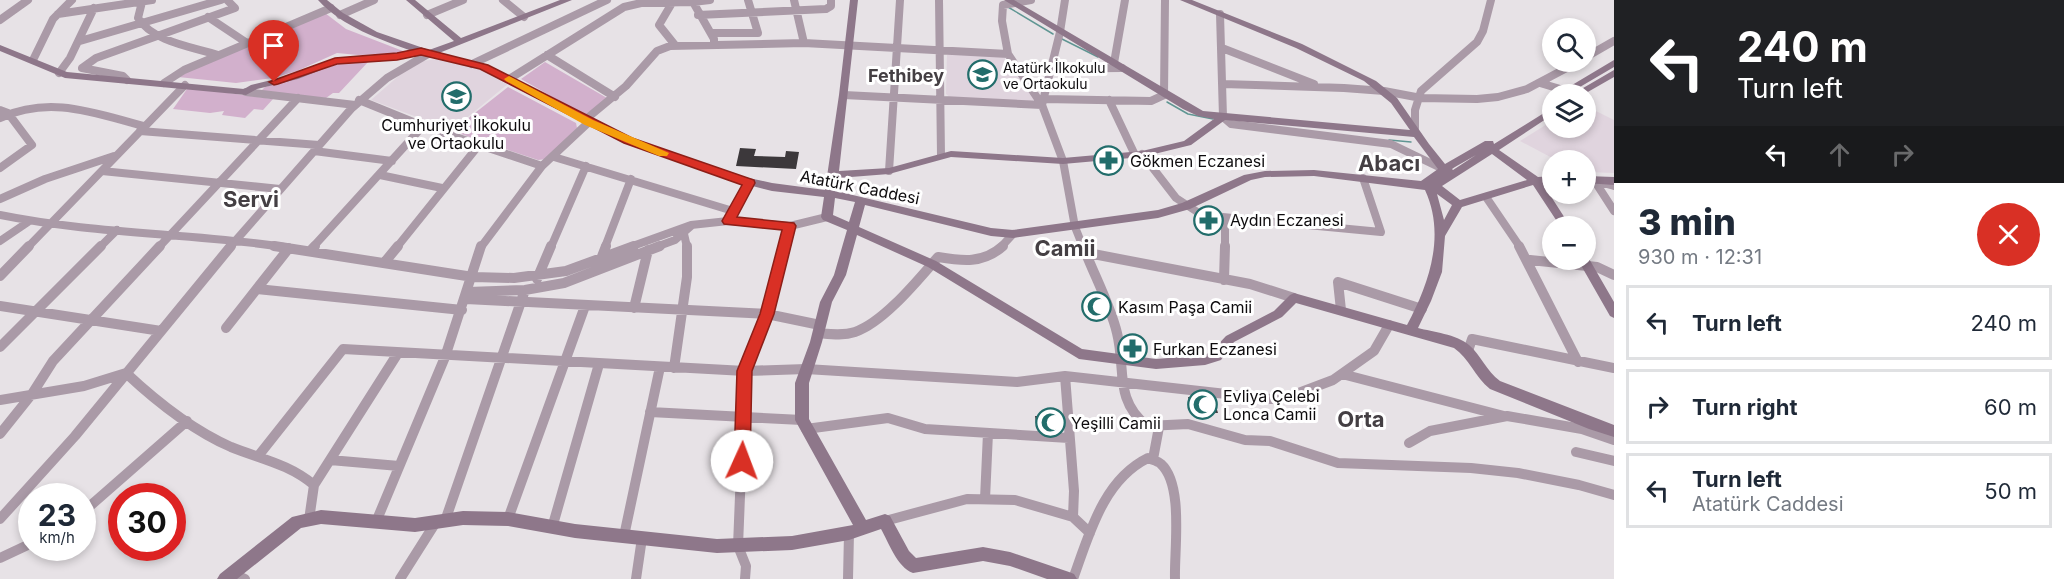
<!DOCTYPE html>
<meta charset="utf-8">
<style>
body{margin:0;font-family:Inter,sans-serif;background:#f6f6f7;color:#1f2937;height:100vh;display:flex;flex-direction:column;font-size:22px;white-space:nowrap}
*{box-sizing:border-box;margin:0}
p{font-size:20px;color:#747a83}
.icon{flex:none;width:33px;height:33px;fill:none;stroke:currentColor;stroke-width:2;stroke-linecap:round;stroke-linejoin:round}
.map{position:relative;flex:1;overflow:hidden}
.panel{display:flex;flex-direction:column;background:#fff;width:450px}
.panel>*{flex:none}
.banner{background:#202124;color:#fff;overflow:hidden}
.fabs{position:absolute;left:1542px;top:18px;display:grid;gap:12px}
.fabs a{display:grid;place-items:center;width:54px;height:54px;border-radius:50%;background:#fff;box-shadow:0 3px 9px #0003;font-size:30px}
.speed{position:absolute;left:18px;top:483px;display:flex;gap:12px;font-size:30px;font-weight:700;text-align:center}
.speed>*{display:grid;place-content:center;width:78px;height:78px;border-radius:50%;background:#fff;box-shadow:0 3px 9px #0003;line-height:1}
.speed small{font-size:15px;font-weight:400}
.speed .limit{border:9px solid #d22;background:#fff;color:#111}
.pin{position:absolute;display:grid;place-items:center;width:51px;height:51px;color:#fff;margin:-62px -26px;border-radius:50% 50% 50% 0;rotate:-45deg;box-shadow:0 0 6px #0007}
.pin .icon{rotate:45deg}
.me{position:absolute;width:66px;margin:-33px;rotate:2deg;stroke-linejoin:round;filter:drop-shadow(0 0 4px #0008)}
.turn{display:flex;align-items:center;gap:21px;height:126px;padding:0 24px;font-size:27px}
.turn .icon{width:78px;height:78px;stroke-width:2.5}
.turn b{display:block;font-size:42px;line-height:51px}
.lanes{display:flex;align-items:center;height:57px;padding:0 24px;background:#0003;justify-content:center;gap:30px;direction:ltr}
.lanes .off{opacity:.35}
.round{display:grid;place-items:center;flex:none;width:63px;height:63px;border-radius:32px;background:#f6f6f7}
.head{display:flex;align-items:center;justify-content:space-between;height:102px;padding:0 24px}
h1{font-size:36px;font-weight:800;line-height:45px}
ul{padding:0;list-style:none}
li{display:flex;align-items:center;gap:18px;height:75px;margin:0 12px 9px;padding:0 12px;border:3px solid #e0e1e3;border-radius:0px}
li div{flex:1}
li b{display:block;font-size:22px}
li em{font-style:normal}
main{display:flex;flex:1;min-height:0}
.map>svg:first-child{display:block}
</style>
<main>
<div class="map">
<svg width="1614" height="579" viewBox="0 0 1614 579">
<rect width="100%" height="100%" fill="#e7e2e6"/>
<path fill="#e0d4de" d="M 947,53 L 1004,57 L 1034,100 L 1033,103 L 951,98 L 946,94 Z
M 437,59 L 465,63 L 490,72 L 509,83 L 452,130 L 371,100 L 410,66 L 417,62 Z
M 1586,106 L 1614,120 L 1614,173 L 1586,172 L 1586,160 L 1556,160 L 1520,141 L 1552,121 L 1552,128 L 1586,128 Z"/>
<path fill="#d2b0cc" d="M 325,13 L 346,29 L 403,51 L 400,54 L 358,55 L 337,53 L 297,71 L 273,78 L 236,83 L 178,77 L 186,71 Z
M 369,61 L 339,93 L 333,93 L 326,98 L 260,92 L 265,87 L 342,63 Z
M 545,62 L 607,98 L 590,113 L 584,115 L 521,79 Z
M 508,87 L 576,123 L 577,128 L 547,159 L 538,160 L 452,131 Z
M 192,88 L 273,99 L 263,110 L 254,109 L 245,118 L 222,115 L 224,111 L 210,113 L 173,109 L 187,89 Z"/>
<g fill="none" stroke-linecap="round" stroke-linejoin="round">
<path stroke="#609693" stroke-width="1.5" d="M 1008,7 L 1053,34
M 1060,38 L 1098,57
M 1167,102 L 1188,114 L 1213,119
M 1389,140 L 1411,142"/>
</g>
<path fill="#3c383b" d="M 740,148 L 756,149 L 754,156 L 785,157 L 786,151 L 799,152 L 796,169 L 736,166 Z
M 1188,397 L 1214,400 L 1218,413 L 1192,412 Z
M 1035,416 L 1061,417 L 1062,429 L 1037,429 Z"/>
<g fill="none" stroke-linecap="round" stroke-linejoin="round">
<path stroke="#aa9aa7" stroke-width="8" d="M 503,0 L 524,17
M 794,0 L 804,43
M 939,0 L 941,155
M 1031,0 L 1003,5 L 1002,21 L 1008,54 L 1042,105 L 1063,161 L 1075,227 L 1083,247
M 142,2 L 138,18 C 153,42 193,47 218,55
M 693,2 L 710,0
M 672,3 L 659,25 L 675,45
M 58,14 L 152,0
M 1220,14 L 1223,117 L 1231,124 L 1391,144 L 1445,170
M 340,15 L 374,0
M 427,15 L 463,0
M 698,15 L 826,9 L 831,6 L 831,0
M 208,17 L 247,43
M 0,20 L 28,0
M 711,33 L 758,33 L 748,0
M 80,41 L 221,0
M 1222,48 L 1314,84
M 547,55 L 615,97
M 1586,57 L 1614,41
M 33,60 L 53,19 L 72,0
M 1114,63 L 1125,0
M 472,64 L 607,0
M 1017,69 L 1122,68
M 59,73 L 70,58 L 94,8
M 509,79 L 624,7 L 641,3 L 693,2 L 714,39 L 714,45
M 127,80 L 123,76 L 82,68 L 96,58 L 235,8 L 227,0
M 164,83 L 184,70 L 331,8
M 1540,83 L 1577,94
M 1223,84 L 1344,88 L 1384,91 L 1421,98 L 1477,99 L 1498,97 L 1527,89 L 1578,62
M 246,92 L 355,105
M 844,95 L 1042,105 L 1060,32 L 1065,0
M 1044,99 L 1151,101 L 1164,95 L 1165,0
M 359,100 L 423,126 L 542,166
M 1109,100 L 1135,155
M 0,110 L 8,113 L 32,145 L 0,168
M 0,118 C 50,95 94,113 144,126
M 585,120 L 626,86 L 657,51 L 670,46 L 804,43 L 1008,54
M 1415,128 L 1415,110 L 1421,91 L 1477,42 L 1483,31 L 1491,0
M 140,131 L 319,145
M 314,151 L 392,161
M 1142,154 L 1176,198 L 1202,215 L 1381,232 L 1363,178
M 554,157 L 733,211
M 102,171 L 280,189
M 889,171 L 900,0
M 380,175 L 442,188
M 1594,180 L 1614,211
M 1596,181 L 1614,186
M 1486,197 L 1520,247
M 0,199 L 45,179 L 114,156
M 0,215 C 93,234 190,233 284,247
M 728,221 L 790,226 L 827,217
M 684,234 L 687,247
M 0,241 L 28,222
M 28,247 L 185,85
M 100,247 L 117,230
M 159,247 L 298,98
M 230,247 L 351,109 L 387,78 L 428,54
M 313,247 L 423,126
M 397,247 L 479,145
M 481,247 L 542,166 L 589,122
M 551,247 L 586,166
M 605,247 L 631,179
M 630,247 L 691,225 L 728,221 L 749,183
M 656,247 L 675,240 L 691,226
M 784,247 L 790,226
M 1001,247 L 1013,234
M 1225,247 L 1225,219"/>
<path stroke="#aa9aa7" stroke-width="10" d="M 274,246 L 473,277 L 514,278 L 566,271 L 634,246
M 1083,246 C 1093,273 1110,304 1117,333 C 1126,369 1114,400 1147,426 L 1188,424 L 1245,440 L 1270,441 L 1338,463 L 1471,468 L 1518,473 L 1579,485 L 1614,495
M 1519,246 L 1578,362
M 310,251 L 315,246
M 1088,253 L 1250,284 L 1294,298
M 601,259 L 606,246
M 1530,260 L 1597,267 L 1614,275
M 384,263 L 398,246
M 0,276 L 29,246
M 537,279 L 551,246
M 1224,280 L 1225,246
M 257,289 L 462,310
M 468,292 L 525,290 L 564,283 L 660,246
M 466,299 L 767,314 L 820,325
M 0,306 L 161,331
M 634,308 L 648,250
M 1341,310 L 1338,282 L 1422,309
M 226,328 L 289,248
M 818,333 C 830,334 843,336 855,332 C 884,322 918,280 938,257 C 962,261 983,264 1003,246
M 0,347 L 101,246
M 1468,351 L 1472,339 L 1614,368
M 674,368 L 687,277 L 687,246
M 1342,374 L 1504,416
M 1065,376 L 1074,491 L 1073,517 L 1090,533
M 0,400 L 84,386 L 126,373 C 157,402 192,430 231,447 C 261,459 289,464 314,485 L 309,520
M 650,412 L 802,420
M 806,429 L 888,418 L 925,429 L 1069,438
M 0,434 L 32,394 L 53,361 L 160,246
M 1409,443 L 1430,431 L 1507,416 L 1582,429 L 1614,440
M 1576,452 L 1614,461
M 259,455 L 343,349 L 745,371 L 806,369 L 1017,382 L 1065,376 L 1271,399 L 1288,397 L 1333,380 L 1374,351 L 1389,325
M 1153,459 L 1159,427
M 330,460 L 399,466
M 314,485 L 398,353
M 985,499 L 988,433
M 82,513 L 187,421
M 0,519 L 75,436 L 231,246
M 508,519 L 585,306
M 445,521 L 525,290
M 885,521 L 967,499 L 1015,500 L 1073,517
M 376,522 L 445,357 L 481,246
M 552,528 L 599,364
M 624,536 L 660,367
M 0,558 L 32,543
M 230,579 L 234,574 L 245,579
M 400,579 L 436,522
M 636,579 L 642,538
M 745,579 L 746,566 L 738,546 L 745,371 L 767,314 L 785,246
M 848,579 L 849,533
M 1073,579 C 1089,535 1103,480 1148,458 C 1152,460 1158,461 1161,464 C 1184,485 1174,550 1175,579"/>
<path fill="#8e778a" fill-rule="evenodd" d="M 318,0 L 327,0 L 343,13 L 377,32 L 429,50 L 454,41 L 406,0 L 415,0 L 461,38 L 560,0 L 572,0 L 439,53 L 487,65 L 632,138 L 735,175 L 772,183 L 825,190 L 839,95 L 850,0 L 858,0 L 839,171 L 889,168 L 951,151 L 1063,158 L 1142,151 L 1184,141 L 1214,119 L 1198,116 L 1183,109 L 1004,0 L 1014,0 L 1203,111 L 1410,130 L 1391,103 L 1364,81 L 1296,48 L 1180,0 L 1192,0 L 1302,44 L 1376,81 L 1397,98 L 1429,144 L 1445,164 L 1485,141 L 1493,141 L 1494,144 L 1552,108 L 1552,115 L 1499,150 L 1538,177 L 1552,176 L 1552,182 L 1543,184 L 1570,226 L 1560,226 L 1533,185 L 1462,207 L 1445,236 L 1442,272 L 1431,301 L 1418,328 C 1433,332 1456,334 1469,345 C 1481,355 1486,371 1500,381 L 1614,425 L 1614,437 L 1589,429 L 1490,389 C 1475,377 1469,358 1454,348 L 1296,303 L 1282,317 L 1234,342 L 1221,360 L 1205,365 L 1156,369 L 1079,359 L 928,267 L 857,235 L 846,275 L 832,302 L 822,342 L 809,383 L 809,419 L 866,520 L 885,514 L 890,516 L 909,551 L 916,558 L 983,547 L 1010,552 L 1069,572 L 1074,574 L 1077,579 L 1047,579 L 1010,566 L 983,561 L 913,573 C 897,567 889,543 881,529 L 849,540 L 792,550 L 717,553 L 575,538 L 508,526 L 463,525 L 415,532 L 321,524 L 301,528 L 237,579 L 217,579 L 220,574 L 292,517 L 321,510 L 415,518 L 463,511 L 508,512 L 575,524 L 717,539 L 792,536 L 853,525 L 795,420 L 795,383 L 810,342 L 820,302 L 834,275 L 847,230 L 823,220 L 821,217 L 824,197 L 772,191 L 729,180 L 624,142 L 481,69 L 422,54 L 397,60 L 336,64 L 298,79 L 257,89 L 246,95 L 65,78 L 0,51 L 0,45 L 67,72 L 244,89 L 251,85 L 292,75 L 335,58 L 397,54 L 412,51 C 379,39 343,27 318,0 ZM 1225,120 L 1414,137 L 1438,169 L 1421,181 L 1314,170 L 1265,171 L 1244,175 L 1182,203 L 1158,210 L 1013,230 L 991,228 L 836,191 L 838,178 L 889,174 L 951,157 L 1063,164 L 1142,157 L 1191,145 ZM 1492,154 L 1527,180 L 1460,200 L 1442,186 ZM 1476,155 L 1453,170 L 1452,169 L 1455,167 ZM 1314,176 L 1425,190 C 1446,235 1429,284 1407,325 L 1294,293 L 1290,295 L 1274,311 L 1226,336 L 1211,352 L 1204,355 L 1156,359 L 1082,349 L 936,261 L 859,227 L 865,205 L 991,236 L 1013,238 L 1158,218 L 1190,209 L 1251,180 L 1265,177 ZM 1437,194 L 1452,205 L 1444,220 ZM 835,198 L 855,202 L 849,222 L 833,215 Z
M 1614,60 L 1614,67 L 1568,94 L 1557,94 Z
M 1614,70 L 1614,77 L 1586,93 L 1583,94 L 1578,91 Z
M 1586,176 L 1614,177 L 1614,185 L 1586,183 Z
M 1586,256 L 1588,257 L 1614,302 L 1614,318 L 1610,316 L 1578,260 L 1586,260 Z"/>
</g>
<path fill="#d93025" stroke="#8d1f18" stroke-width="1.5" d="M 421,48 L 488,65 L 632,138 L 754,180 L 755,183 L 737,217 L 794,223 L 796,226 L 774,314 L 752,371 L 750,461 L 748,466 L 742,468 L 736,466 L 734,461 L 737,371 L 760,314 L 782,230 L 724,224 L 722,221 L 742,185 L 624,143 L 480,69 L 421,55 L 397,60 L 337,64 L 278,84 L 274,85 L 269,82 L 335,58 L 397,53 Z"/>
<path fill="#f59e0b" d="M 509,76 L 593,120 L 669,153 L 667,156 L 659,156 L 585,125 L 506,81 L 504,79 Z"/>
<defs>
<symbol id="school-ring" viewBox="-11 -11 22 22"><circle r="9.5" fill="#fff" stroke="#226d6b" stroke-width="1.5"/><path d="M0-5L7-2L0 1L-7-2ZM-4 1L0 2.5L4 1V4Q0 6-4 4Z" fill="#226d6b"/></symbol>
<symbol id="pharmacy-ring" viewBox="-11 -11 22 22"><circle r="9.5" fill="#fff" stroke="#226d6b" stroke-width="1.5"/><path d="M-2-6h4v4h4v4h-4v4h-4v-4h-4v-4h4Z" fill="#226d6b"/></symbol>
<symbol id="mosque-ring" viewBox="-11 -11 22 22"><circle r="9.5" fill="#fff" stroke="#226d6b" stroke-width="1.5"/><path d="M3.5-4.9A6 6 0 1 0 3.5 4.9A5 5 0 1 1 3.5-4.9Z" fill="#226d6b"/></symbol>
</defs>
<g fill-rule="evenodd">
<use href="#school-ring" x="966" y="58" width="33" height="33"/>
<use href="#school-ring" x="440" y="80" width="33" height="33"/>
<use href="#pharmacy-ring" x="1092" y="144" width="33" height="33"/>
<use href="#pharmacy-ring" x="1192" y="204" width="33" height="33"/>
<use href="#mosque-ring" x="1080" y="290" width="33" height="33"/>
<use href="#pharmacy-ring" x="1116" y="332" width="33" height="33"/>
<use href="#mosque-ring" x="1186" y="388" width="33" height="33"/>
<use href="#mosque-ring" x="1034" y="406" width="33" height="33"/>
</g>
<g text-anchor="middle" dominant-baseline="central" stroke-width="6" stroke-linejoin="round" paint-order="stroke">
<g font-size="14" fill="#0d0b0d" stroke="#fff" text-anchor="start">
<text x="1003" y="67">Atatürk İlkokulu<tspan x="1003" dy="16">ve Ortaokulu</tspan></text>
</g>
<g font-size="16" fill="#0d0b0d" stroke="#fff" text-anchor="start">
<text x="456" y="125" text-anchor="middle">Cumhuriyet İlkokulu<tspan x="456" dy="18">ve Ortaokulu</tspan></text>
<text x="1130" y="161">Gökmen Eczanesi</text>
<text x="1230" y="220">Aydın Eczanesi</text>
<text x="1118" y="307">Kasım Paşa Camii</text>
<text x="1153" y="349">Furkan Eczanesi</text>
<text x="1223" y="396">Evliya Çelebi<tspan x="1223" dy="18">Lonca Camii</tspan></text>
<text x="1071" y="423">Yeşilli Camii</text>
</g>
<g font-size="16" fill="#0d0b0d" stroke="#fff">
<text transform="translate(860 187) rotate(11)">Atatürk Caddesi</text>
</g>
<g font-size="18" font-weight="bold" fill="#443f43" stroke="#fff">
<text x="906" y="75">Fethibey</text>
</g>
<g font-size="22" font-weight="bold" fill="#443f43" stroke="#fff">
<text x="1389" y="163">Abacı</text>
<text x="251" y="199">Servi</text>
<text x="1065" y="248">Camii</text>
<text x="1361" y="419">Orta</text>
</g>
</g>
</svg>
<div class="fabs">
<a><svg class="icon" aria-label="search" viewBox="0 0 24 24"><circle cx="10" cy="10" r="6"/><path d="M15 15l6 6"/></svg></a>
<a><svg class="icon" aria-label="layers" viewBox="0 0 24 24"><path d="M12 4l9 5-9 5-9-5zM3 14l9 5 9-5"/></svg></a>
<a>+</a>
<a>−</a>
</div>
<div class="speed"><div>23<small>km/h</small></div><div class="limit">30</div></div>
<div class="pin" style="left:274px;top:82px;background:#d93025"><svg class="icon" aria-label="arrive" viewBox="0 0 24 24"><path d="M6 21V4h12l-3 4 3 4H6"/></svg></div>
<svg class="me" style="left:742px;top:461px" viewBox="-20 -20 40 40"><circle r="19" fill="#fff"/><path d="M0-13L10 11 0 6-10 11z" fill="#d93025"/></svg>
</div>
<section class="panel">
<div class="banner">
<div class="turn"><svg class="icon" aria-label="left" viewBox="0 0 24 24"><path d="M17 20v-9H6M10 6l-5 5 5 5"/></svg><div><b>240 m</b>Turn left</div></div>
<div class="lanes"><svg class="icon" aria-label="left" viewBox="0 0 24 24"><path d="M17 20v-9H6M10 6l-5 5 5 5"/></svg><svg class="icon off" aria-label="ahead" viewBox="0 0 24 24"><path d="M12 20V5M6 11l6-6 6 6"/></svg><svg class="icon off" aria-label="right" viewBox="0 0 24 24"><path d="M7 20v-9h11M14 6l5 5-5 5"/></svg></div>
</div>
<div class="head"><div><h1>3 min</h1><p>930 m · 12:31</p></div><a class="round" style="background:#d93025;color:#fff"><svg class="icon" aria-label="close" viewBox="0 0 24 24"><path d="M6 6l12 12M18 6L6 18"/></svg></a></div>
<ul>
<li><svg class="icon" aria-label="left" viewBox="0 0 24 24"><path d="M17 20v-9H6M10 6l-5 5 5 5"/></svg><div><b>Turn left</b></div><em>240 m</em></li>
<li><svg class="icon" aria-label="right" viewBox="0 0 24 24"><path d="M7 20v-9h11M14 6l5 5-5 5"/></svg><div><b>Turn right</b></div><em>60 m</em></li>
<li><svg class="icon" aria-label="left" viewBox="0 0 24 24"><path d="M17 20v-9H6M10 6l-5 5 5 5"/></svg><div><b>Turn left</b><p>Atatürk Caddesi</p></div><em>50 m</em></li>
</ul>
</section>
</main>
